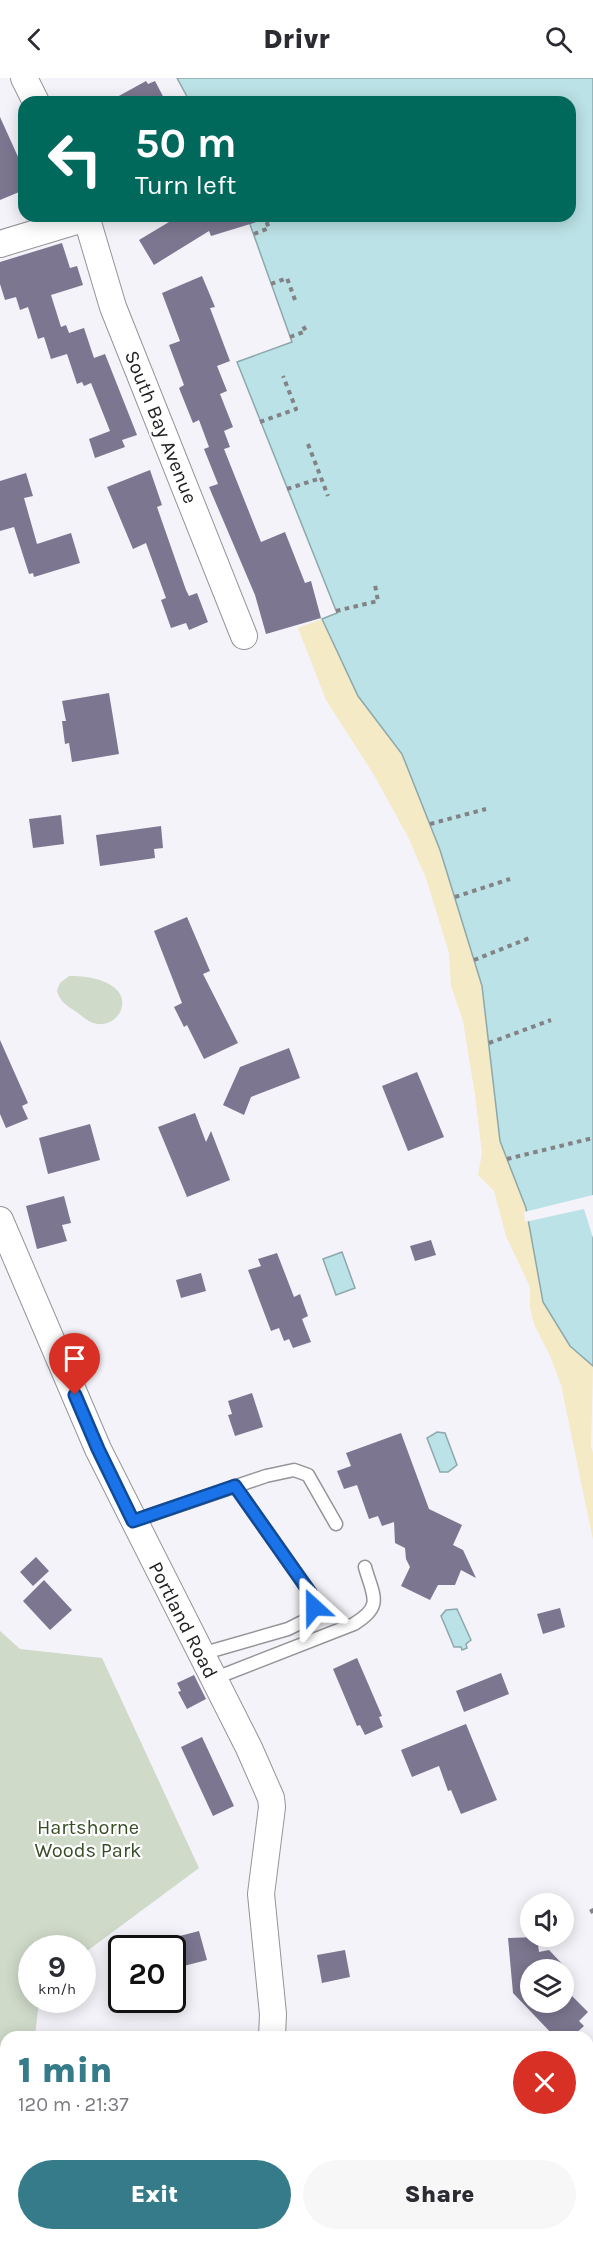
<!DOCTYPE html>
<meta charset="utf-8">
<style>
body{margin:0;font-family:Karla,sans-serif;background:#f7f7f7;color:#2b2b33;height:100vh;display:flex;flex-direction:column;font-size:22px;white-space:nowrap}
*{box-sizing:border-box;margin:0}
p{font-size:20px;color:#7c7c81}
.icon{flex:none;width:33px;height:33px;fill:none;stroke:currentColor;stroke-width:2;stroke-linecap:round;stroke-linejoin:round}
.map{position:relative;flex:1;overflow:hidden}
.details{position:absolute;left:0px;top:1953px;width:594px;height:210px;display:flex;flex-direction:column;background:#fff;border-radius:18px 18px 0 0;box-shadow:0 3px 15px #0003}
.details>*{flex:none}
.top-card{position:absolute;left:18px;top:18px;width:558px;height:126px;border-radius:18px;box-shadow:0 3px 15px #0003;background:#00695c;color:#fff;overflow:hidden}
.buttons{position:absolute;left:520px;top:1815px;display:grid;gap:12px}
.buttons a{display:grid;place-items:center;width:54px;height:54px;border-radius:50%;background:#fff;box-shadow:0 3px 15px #0003;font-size:30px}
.speed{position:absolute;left:18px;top:1857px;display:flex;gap:12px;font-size:30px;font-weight:700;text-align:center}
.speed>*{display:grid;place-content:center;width:78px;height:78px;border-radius:50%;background:#fff;box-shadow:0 3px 15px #0003;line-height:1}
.speed small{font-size:15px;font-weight:400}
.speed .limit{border:3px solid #111;border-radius:9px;background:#fff;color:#111}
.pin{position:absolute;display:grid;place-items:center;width:51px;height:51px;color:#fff;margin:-62px -26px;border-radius:50% 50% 50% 0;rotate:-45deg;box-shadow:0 0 6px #0007}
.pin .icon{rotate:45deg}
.me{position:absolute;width:66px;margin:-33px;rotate:336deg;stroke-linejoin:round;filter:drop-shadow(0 0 4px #0008)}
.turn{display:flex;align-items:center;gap:21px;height:126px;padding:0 18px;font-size:27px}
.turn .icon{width:78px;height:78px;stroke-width:2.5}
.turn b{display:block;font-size:42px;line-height:51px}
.round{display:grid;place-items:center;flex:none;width:63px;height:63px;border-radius:32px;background:#f7f7f7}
.overview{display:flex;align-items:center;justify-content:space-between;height:102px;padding:0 18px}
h1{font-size:36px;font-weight:800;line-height:45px;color:#367b89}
.cta{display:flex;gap:12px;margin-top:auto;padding:12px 18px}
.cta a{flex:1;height:69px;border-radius:36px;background:#367b89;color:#fff;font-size:24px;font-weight:800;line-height:69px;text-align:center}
.cta a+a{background:#f7f7f7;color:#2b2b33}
header{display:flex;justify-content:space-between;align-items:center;height:78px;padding:0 18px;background:#fff;font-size:27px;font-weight:800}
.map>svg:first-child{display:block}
</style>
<header><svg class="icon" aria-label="back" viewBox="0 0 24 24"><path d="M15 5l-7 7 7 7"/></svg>Drivr<svg class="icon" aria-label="search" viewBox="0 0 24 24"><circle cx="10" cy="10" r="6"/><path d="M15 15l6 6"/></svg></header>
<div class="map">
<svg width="593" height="2163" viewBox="0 0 593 2163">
<rect width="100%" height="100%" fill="#f4f3f9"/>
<path fill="#cfdac9" d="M 69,898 C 84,898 105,900 117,912 C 130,926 117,948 98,946 C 90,945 84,940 78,935 C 69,929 59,924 57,912 L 60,905 Z
M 0,1553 L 20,1571 L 102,1580 L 199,1790 L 83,1876 L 82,1870 L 32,1870 L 32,1922 L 39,1922 L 35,1959 L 6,1959 L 6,2157 L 0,2163 Z"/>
<path fill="#f4eac5" d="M 322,541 L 358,618 L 402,676 L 440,772 L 482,908 L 500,1063 L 526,1130 L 543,1224 L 570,1268 L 593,1288 L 591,1368 L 593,1375 L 593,1462 L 561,1307 L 551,1280 L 534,1246 L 530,1229 L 530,1209 L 506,1158 L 494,1113 L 478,1097 L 482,1075 L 475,1017 L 463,943 L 451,908 L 449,875 L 426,800 L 408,759 L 374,697 L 326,622 L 298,550 Z"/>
<path fill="#bbe2e6" stroke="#8da8ac" stroke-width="1.5" d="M 177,0 L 593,0 L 593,1288 L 570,1268 L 543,1224 L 526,1130 L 500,1063 L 482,908 L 440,772 L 402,676 L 358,618 L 322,541 L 337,535 L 237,284 L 292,264 L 247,138 L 570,138 L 570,24 L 190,24 Z
M 342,1174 L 355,1210 L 336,1217 L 323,1181 Z
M 437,1354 L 445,1355 L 457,1387 L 448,1394 L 440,1394 L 427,1360 Z
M 457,1531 L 471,1562 L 466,1566 L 467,1570 L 462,1572 L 461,1569 L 454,1569 L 441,1538 L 446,1532 Z"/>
<path fill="#f4f3f9" d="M 593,1117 L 593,1160 L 584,1131 L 525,1144 L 524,1134 Z"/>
<path fill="#7c7690" d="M 146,3 L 148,6 L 155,3 L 166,24 L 108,24 Z
M 0,39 L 24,92 L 24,112 L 0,122 Z
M 179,138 L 263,138 L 263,142 L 211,158 L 209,153 L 154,187 L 139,162 Z
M 62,165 L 70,190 L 77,188 L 83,207 L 51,217 L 61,249 L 66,247 L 69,255 L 84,250 L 94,280 L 105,276 L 137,357 L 122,362 L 125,369 L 95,380 L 89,361 L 110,353 L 91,305 L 84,308 L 82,304 L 77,306 L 67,276 L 51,281 L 44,259 L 38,261 L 28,229 L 20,232 L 16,219 L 5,222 L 0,206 L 0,184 Z
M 202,198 L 215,229 L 210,230 L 230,283 L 217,288 L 227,313 L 220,316 L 233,349 L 224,353 L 230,369 L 224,371 L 261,464 L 285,454 L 305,505 L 311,503 L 321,540 L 266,556 L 255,517 L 209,409 L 218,406 L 204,371 L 209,369 L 199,342 L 193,345 L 179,310 L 184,307 L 169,267 L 180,263 L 162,215 Z
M 150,392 L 162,427 L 157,429 L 186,512 L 189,518 L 197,515 L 208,544 L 189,552 L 186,545 L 171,550 L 161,522 L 166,520 L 146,465 L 133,471 L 107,409 Z
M 26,395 L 33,418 L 24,420 L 37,466 L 71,455 L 80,485 L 34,499 L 33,495 L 29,496 L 14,449 L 0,453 L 0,403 Z
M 109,615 L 119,676 L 72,684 L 69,665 L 65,666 L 62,643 L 66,643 L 62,623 Z
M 61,737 L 64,766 L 33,770 L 29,741 Z
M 161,748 L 163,770 L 154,771 L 155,780 L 100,788 L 96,757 Z
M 187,839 L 210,893 L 203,896 L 238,965 L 204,981 L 187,947 L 184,949 L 174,929 L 182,925 L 154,853 Z
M 0,962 L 28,1025 L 22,1028 L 28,1041 L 6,1050 L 0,1036 Z
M 289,970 L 300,1000 L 251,1019 L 244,1037 L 223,1027 L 240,989 Z
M 417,994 L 444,1059 L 408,1073 L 382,1008 Z
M 195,1035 L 206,1064 L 211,1053 L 230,1102 L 187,1119 L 158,1049 Z
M 90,1046 L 100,1082 L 48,1096 L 39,1060 Z
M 64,1118 L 71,1145 L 62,1147 L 67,1163 L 37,1171 L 26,1128 Z
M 431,1162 L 436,1177 L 415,1183 L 410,1168 Z
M 277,1175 L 294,1219 L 300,1216 L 308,1238 L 302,1241 L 311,1264 L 293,1270 L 289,1261 L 284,1263 L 279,1250 L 271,1253 L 248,1192 L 261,1188 L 258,1181 Z
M 201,1195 L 206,1213 L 181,1220 L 176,1202 Z
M 252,1315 L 263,1349 L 235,1358 L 228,1337 L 232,1336 L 228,1323 Z
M 401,1355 L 429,1431 L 462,1447 L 453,1467 L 463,1472 L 476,1500 L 461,1492 L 455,1507 L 438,1507 L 430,1522 L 401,1508 L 410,1489 L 406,1481 L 405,1470 L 395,1465 L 394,1444 L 382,1448 L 378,1438 L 369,1441 L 357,1407 L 344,1411 L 337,1393 L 351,1388 L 346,1375 Z
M 36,1479 L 49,1493 L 33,1508 L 20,1494 Z
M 44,1502 L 72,1532 L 50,1552 L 23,1523 Z
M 560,1530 L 565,1549 L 543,1556 L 537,1536 Z
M 357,1580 L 382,1638 L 379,1639 L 383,1649 L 365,1657 L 360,1647 L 357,1648 L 333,1591 Z
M 501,1595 L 509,1616 L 464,1634 L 456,1613 Z
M 194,1597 L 206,1621 L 187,1631 L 178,1614 L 181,1613 L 177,1605 Z
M 466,1646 L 497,1722 L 461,1736 L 451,1712 L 448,1713 L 439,1688 L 412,1699 L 401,1672 Z
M 202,1659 L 234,1728 L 213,1738 L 181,1669 Z
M 199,1853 L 207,1882 L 172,1891 L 172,1860 Z
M 537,1859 L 539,1874 L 549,1872 L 568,1892 L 531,1892 L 531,1924 L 564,1924 L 564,1910 L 588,1934 L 579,1943 L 584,1948 L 572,1959 L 555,1959 L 513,1915 L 508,1860 Z
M 345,1872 L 350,1899 L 322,1905 L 317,1877 Z"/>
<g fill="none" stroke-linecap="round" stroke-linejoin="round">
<defs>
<path id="service" d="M 133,1443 L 266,1398 L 294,1392 L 308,1397 L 336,1446
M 201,1576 L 288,1551 L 306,1542 L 314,1529 L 311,1516 L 235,1408
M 213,1601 L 354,1546 C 384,1528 373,1518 365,1489"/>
<path id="minor" d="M 24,0 L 36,24
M 86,138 L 113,229 L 244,558
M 0,166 L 86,140
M 0,1142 L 98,1371 L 249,1670 L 271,1720 L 272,1729 L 261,1816 L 273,1936 L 272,1959
M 0,2159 L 84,2162 L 117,2157"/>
</defs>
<use href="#service" stroke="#949499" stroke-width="15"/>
<use href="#minor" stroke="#949499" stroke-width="28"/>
<path stroke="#838286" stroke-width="4" stroke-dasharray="4.5 4.5" stroke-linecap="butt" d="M 254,156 L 269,150 L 264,138
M 271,206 L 287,200 L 295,222
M 290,259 L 306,253 L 303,248
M 260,344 L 296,331 L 283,298
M 308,366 L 328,418
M 287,411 L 321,400
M 336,533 L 378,523 L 375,507
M 430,746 L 486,731
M 455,819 L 510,801
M 474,882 L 532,859
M 489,965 L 551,942
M 507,1081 L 593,1060
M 591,1831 L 593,1835"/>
<use href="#service" stroke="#fff" stroke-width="12"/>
<use href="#minor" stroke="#fff" stroke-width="26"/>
</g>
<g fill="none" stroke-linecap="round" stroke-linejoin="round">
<defs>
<path id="route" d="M 75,1317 L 98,1371 L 133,1443 L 235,1408 L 311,1516 L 314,1529"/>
</defs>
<use href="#route" stroke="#114b97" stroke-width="15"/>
<use href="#route" stroke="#1a73e8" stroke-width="10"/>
</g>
<g text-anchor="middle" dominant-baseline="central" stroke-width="4.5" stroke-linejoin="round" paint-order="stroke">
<g font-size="20" fill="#212123" stroke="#fff">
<text transform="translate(161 349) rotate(68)">South Bay Avenue</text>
<text transform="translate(183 1542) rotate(63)">Portland Road</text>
</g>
<g font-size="20" fill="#354e26" stroke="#fff">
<text x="88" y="1749">Hartshorne<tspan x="88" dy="23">Woods Park</tspan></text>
</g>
</g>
</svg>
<div class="buttons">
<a><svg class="icon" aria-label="sound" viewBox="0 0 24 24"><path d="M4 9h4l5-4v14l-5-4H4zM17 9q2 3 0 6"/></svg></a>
<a><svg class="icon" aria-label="layers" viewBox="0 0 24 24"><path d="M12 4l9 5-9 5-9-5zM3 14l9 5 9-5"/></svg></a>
</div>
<div class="speed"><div>9<small>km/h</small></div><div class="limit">20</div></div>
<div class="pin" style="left:75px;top:1317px;background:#d93025"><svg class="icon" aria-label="arrive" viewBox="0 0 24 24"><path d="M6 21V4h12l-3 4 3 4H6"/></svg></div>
<svg class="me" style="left:314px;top:1529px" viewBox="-20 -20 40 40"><path d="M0-17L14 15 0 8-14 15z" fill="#1a73e8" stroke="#fff" stroke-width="4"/></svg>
<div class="top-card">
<div class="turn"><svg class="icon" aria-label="left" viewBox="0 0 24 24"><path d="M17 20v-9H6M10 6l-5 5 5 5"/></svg><div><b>50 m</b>Turn left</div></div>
</div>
<section class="details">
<div class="overview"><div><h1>1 min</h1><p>120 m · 21:37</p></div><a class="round" style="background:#d93025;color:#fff"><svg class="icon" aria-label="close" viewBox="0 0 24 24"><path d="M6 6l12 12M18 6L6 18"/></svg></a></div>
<div class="cta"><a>Exit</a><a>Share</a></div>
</section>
</div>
